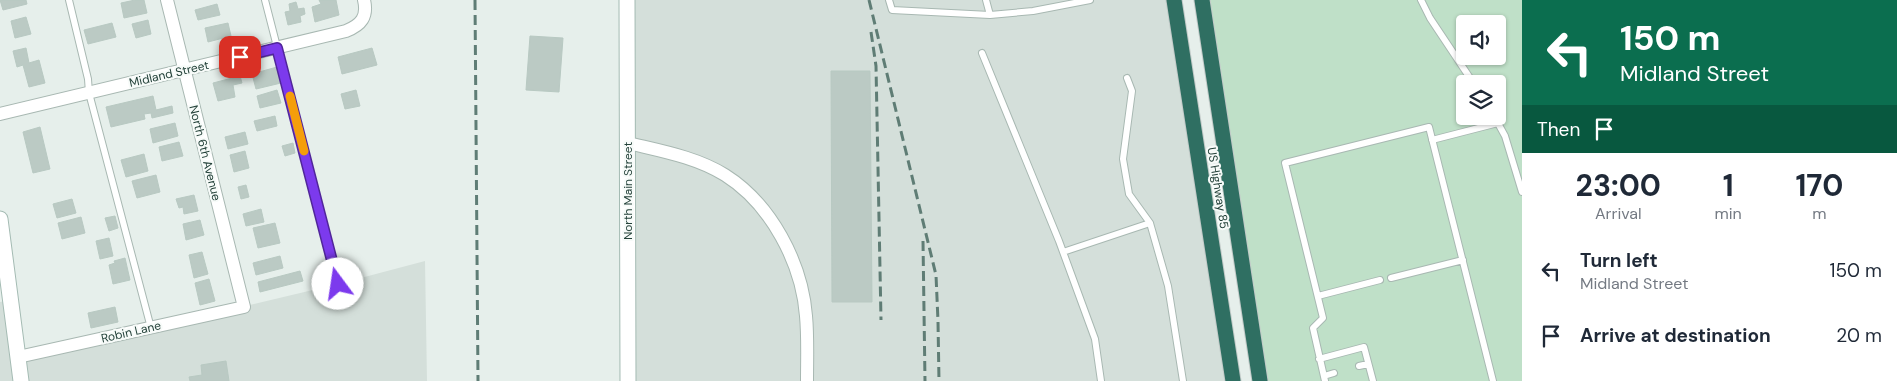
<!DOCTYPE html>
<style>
body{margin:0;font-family:"DM Sans",sans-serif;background:#f6f6f7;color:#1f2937;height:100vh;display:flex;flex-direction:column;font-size:19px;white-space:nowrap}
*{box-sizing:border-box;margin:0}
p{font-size:16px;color:#747a83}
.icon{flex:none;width:28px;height:28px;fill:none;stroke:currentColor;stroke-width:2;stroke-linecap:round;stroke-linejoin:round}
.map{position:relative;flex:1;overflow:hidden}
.details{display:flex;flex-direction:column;background:#fff;width:375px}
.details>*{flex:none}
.banner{background:#0b6e4f;color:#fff;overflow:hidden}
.tools{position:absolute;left:1456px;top:15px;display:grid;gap:10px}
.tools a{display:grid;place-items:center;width:50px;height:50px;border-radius:5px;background:#fff;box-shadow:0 1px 4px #0004;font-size:25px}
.pin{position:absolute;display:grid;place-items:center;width:42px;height:42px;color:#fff;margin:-21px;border-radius:10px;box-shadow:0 2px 8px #0006}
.me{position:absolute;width:55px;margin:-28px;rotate:346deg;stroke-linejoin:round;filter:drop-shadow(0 0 4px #0008)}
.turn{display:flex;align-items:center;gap:18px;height:105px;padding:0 15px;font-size:22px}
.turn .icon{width:65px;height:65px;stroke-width:2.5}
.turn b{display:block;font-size:35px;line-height:42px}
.then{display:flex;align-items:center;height:48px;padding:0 15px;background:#0003;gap:10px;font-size:19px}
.eta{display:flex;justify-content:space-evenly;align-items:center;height:85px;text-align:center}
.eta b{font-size:30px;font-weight:700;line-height:35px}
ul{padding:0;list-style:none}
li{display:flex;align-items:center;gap:15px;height:65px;padding:0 15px}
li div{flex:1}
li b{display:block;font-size:19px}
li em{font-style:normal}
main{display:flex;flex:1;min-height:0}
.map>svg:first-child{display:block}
</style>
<main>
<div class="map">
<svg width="1522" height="381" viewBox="0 0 1522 381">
<rect width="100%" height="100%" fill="#e6efeb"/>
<path fill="#d4dfda" d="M 627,0 L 1174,0 L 1233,381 L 628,381 Z
M 425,261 L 427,381 L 0,381 L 0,302 L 11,300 L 19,360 L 338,284 Z"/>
<path fill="#bfe0c8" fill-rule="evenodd" d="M 1202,0 L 1522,0 L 1522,381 L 1260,381 ZM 1465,24 L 1498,24 L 1498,56 L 1465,56 ZM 1465,84 L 1498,84 L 1498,116 L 1465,116 Z"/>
<path fill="#bbcac4" stroke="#b8c9c2" d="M 0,0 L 26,0 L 27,4 L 3,10 Z
M 135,0 L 144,0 L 147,13 L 124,18 L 121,3 Z
M 319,0 L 336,0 L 339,15 L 315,22 L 312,7 L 321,4 Z
M 296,2 L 298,9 L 304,8 L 305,14 L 300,16 L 301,22 L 288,25 L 285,12 L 290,11 L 289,4 Z
M 217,4 L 220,15 L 198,20 L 195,10 Z
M 26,17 L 31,34 L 15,38 L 11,21 Z
M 148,20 L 151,34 L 136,38 L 132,24 Z
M 112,23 L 116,37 L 88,44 L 84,30 Z
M 228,23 L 231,36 L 208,42 L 205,28 Z
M 530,36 L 563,38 L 559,92 L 526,90 Z
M 26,48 L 29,63 L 39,60 L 45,83 L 29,87 L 23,65 L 17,67 L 13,51 Z
M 372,48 L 377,65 L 342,74 L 338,57 Z
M 277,67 L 281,83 L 256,89 L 252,74 Z
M 831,71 L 870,71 L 872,302 L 832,302 Z
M 240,76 L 242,83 L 233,85 L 235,97 L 218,101 L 213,83 Z
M 277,90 L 281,103 L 260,108 L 257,96 Z
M 356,90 L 360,106 L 345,109 L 341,94 Z
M 153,96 L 156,110 L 172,106 L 173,113 L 152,118 L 151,113 L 144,114 L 145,119 L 111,127 L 106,107 Z
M 275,116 L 277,126 L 257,131 L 254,121 Z
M 175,123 L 178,136 L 153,143 L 150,129 Z
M 40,127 L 50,169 L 33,173 L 23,132 Z
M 245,132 L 248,144 L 228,149 L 225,137 Z
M 179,142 L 183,156 L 162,161 L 159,147 Z
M 293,143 L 295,153 L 285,156 L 282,146 Z
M 245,151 L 249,168 L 234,172 L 230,155 Z
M 144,154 L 148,171 L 126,177 L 121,160 Z
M 156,175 L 160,192 L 137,198 L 132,181 Z
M 246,185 L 249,197 L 241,199 L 238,187 Z
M 194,195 L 198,211 L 184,214 L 183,207 L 179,208 L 176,199 Z
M 72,199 L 76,213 L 57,218 L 53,204 Z
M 261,209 L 264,222 L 246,226 L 243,214 Z
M 115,216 L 118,228 L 109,231 L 105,218 Z
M 81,217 L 85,233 L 62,239 L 58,223 Z
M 200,220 L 204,235 L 186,240 L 183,224 Z
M 275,223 L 280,243 L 258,248 L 253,228 Z
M 109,238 L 113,256 L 100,259 L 96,241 Z
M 202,252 L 208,274 L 194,278 L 189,255 Z
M 280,256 L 283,268 L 256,275 L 253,263 Z
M 125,258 L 130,280 L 113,284 L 109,265 L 115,263 L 114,261 Z
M 300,271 L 303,281 L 260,292 L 258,282 Z
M 209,279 L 215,301 L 200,305 L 195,283 Z
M 115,307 L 118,322 L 91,328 L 88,313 Z
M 226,361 L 229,381 L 190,381 L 189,377 L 202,375 L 201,365 Z"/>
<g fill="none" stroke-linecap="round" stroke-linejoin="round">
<defs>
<path id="lane" d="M 69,0 L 88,79 L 89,93 L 151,328
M 265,0 L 338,284
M 889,0 L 892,10 L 990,15
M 986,0 L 990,15 L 1033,11 L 1090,0
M 1421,0 L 1430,18 L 1474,84
M 982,53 L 1059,241 L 1095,339 L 1101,381
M 1127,78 L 1132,91 L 1123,159 L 1129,194 L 1150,223
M 1494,116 L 1505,136 L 1522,192
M 1432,140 L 1498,123
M 1063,252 L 1150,223 L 1168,286 L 1183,381
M 1391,278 L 1463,260
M 1318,296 L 1380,280
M 1319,359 L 1364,347 L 1373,381
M 1359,366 L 1368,364
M 1324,376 L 1334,373
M 1325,381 L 1313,328 L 1323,318 L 1285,163 L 1429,127 L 1493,381"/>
<path id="street" d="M 0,114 L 346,31 C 361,25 368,17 364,0
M 628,143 C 661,151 696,157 725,175 C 771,204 802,263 806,316 C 808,337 807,360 807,381
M 18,357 L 244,307 L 167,0"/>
<path id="secondary" d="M 627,0 L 628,381
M 0,219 L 21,381"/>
<path id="highway" d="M 1174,0 L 1233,381
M 1202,0 L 1260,381"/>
</defs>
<use href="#lane" stroke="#a8b8b2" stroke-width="8"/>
<use href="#street" stroke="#a8b8b2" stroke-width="14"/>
<use href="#secondary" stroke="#a4bbb3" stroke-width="17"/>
<use href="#highway" stroke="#c2cac8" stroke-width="17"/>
<use href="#lane" stroke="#fff" stroke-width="6"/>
<use href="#street" stroke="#fff" stroke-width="12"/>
<use href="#secondary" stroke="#fff" stroke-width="15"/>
<use href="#highway" stroke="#2f6f62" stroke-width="15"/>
<path stroke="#5f7d75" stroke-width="3" stroke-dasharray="10 5" stroke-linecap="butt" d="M 475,0 L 478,381
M 869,0 L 936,275 L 938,321 L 939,381
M 871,32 L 876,66 L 881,320
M 923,241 L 925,381"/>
</g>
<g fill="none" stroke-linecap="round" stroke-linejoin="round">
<defs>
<path id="route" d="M 240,57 L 277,48 L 338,284"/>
</defs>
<use href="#route" stroke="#51269a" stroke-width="12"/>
<use href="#route" stroke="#7c3aed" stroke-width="9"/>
<path stroke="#f59e0b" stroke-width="9" d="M 290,96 L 304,151"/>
</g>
<g text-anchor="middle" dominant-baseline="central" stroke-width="4" stroke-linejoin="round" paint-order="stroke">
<g font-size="12" fill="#24423a" stroke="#f7fbf9">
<text transform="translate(169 74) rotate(-13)">Midland Street</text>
<text transform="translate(205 153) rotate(76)">North 6th Avenue</text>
<text transform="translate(1218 188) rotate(81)">US Highway 85</text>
<text transform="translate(628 191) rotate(-90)">North Main Street</text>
<text transform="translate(131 332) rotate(-13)">Robin Lane</text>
</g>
</g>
</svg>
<div class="tools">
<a><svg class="icon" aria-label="sound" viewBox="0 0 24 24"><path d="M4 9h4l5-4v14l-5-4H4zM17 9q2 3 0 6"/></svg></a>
<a><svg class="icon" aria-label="layers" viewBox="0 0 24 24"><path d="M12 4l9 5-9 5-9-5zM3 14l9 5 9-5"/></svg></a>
</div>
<div class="pin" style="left:240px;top:57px;background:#d93025"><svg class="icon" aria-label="arrive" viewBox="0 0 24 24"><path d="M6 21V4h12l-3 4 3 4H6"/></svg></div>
<svg class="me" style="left:338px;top:284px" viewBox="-20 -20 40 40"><circle r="19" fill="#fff"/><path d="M0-13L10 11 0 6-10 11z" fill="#7c3aed"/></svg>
</div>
<section class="details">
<div class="banner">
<div class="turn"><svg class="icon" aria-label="left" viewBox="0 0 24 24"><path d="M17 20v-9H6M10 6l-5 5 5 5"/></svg><div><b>150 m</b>Midland Street</div></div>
<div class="then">Then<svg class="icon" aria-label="arrive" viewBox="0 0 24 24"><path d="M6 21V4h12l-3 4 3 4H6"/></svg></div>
</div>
<div class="eta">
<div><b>23:00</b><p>Arrival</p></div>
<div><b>1</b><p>min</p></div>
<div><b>170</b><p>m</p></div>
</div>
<ul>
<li><svg class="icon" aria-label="left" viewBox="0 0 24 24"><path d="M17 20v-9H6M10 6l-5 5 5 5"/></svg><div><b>Turn left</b><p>Midland Street</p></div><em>150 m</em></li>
<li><svg class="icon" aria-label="arrive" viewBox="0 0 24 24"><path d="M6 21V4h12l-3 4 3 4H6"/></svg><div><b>Arrive at destination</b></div><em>20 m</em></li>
</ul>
</section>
</main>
